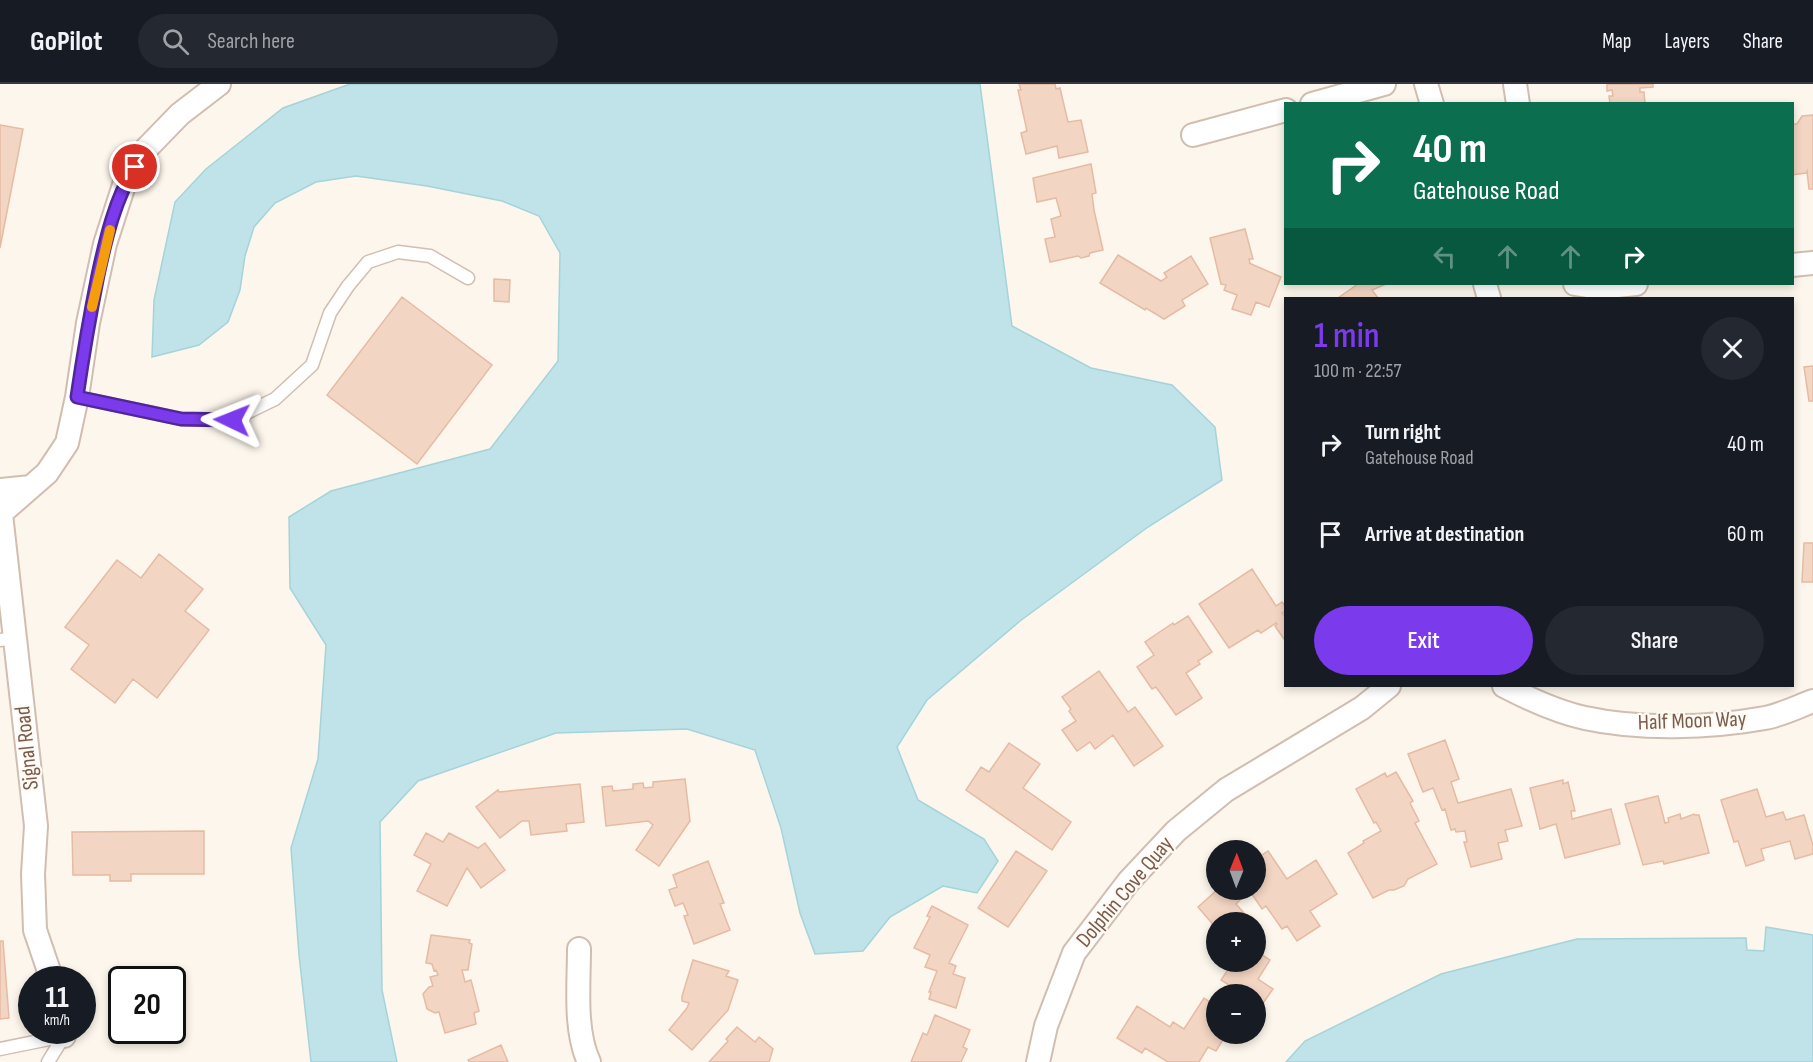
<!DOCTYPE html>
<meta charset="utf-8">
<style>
body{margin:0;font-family:"Sofia Sans Condensed",sans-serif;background:#242831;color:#f1f3f6;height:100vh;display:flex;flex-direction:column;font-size:22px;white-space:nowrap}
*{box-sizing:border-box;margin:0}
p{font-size:20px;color:#9ea1a6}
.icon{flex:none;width:33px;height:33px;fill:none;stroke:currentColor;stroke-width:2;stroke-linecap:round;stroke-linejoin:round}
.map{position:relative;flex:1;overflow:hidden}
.details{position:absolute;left:1284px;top:213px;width:510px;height:390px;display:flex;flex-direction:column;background:#171b24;border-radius:0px;box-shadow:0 3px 9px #0003}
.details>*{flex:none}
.hud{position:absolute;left:1284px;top:18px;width:510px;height:183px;border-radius:0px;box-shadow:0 3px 9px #0003;background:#0b6e4f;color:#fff;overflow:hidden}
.needle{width:39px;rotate:1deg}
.controls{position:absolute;left:1206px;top:756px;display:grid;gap:12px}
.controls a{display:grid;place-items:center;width:60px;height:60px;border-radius:50%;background:#171b24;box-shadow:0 3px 9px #0003;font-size:30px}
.speed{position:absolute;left:18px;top:882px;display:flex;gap:12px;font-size:30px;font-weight:700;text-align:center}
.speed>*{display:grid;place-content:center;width:78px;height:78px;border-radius:50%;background:#171b24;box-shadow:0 3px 9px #0003;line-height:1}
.speed small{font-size:15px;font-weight:400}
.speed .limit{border:3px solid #111;border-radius:9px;background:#fff;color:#111}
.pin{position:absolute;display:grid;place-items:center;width:51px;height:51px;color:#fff;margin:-26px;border:3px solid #fff;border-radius:50%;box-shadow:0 2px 6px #0007}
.me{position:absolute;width:66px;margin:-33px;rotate:272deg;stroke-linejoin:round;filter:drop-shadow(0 0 4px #0008)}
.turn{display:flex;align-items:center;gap:21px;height:126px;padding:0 30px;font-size:27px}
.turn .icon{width:78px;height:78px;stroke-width:2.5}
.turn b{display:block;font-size:42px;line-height:51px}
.lanes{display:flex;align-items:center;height:57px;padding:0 30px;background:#0003;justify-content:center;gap:30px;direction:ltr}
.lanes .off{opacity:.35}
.round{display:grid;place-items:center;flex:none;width:63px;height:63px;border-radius:32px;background:#242831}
.headline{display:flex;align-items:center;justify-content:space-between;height:102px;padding:0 30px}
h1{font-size:36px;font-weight:600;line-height:45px;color:#7c3aed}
.button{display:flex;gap:12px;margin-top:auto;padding:12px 30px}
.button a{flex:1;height:69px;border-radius:36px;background:#7c3aed;color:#fff;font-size:24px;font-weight:600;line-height:69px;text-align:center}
.button a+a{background:#242831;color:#f1f3f6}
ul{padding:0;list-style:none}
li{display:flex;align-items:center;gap:18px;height:90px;padding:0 30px}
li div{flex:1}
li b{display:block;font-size:22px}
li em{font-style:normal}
header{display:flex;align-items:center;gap:36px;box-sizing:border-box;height:84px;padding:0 30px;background:#171b24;border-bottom:2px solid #363941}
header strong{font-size:28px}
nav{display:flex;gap:33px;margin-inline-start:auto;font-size:21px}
.search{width:420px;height:54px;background:#242831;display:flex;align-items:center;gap:15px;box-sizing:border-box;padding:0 21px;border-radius:33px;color:#9ea1a6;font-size:22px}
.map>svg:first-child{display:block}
</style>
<header>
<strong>GoPilot</strong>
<div class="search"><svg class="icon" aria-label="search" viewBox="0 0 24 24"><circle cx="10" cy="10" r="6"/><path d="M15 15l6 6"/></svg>Search here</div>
<nav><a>Map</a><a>Layers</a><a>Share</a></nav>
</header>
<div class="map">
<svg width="1813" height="978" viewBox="0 0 1813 978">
<rect width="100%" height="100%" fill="#fdf6ec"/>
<path fill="#bfe3e8" stroke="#a5d3da" stroke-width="1.5" d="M 350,0 L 980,0 L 1012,242 L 1091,284 L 1172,301 L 1215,343 L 1222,396 L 1148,443 L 1020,537 L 927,616 L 897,663 L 918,716 L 984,755 L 998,777 L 977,809 L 943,802 L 890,833 L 863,867 L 815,870 L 800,829 L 781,744 L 755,666 L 687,645 L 556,649 L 418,697 L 380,738 L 382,906 L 397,978 L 311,978 L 299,871 L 291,764 L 318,675 L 326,561 L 290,504 L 289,433 L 331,407 L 490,365 L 558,277 L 560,169 L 539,132 L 502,117 L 427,102 L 356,92 L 316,98 L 275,119 L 254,143 L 245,172 L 240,206 L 228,238 L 199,261 L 152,273 L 154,216 L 175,118 L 206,85 L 283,24 Z
M 1766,843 L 1813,851 L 1813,978 L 1286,978 L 1305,957 L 1441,890 L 1577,855 L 1746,854 L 1747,866 L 1764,867 Z"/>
<path fill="#f3d5c3" stroke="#e6bba3" stroke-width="1.5" d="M 1019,0 L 1055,0 L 1056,5 L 1060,4 L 1068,38 L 1081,36 L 1088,68 L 1059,74 L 1057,62 L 1026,70 L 1021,49 L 1027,47 L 1018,6 L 1021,6 Z
M 1607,0 L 1653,0 L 1653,3 L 1640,4 L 1640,8 L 1644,8 L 1645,20 L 1610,20 L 1609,12 L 1613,12 L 1612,6 L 1607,7 Z
M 1813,31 L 1813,105 L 1809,105 L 1807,87 L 1806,89 L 1792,91 L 1792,40 L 1797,40 L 1802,32 Z
M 0,41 L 23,45 L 0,164 Z
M 1091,80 L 1096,109 L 1092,110 L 1094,126 L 1103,166 L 1090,169 L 1089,172 L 1081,174 L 1078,172 L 1050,178 L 1045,155 L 1055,153 L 1051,135 L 1061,132 L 1056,114 L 1037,118 L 1033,94 Z
M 1245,145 L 1253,175 L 1249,175 L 1250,179 L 1249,179 L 1281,193 L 1269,223 L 1256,218 L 1251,231 L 1232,225 L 1237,211 L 1224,206 L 1226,201 L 1221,200 L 1210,154 Z
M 1118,171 L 1161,197 L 1167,193 L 1164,189 L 1191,172 L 1208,200 L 1182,216 L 1185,222 L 1164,235 L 1146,224 L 1145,226 L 1100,199 Z
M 494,195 L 510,196 L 509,218 L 494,217 Z
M 1358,200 L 1386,200 L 1372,206 L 1378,214 L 1338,214 Z
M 402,213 L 492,281 L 417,380 L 327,311 Z
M 1813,282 L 1813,317 L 1809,317 L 1804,283 Z
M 1804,459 L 1813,459 L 1813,498 L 1802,498 Z
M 159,470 L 203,505 L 185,527 L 209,546 L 157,614 L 133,595 L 115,619 L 71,585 L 89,561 L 65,543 L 117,476 L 141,494 Z
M 1252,485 L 1276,522 L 1282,518 L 1286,523 L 1286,527 L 1282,529 L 1286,533 L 1286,558 L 1275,542 L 1277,540 L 1276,539 L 1261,549 L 1258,546 L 1229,564 L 1199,520 Z
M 1188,532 L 1212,568 L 1198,577 L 1200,580 L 1186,589 L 1202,614 L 1176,631 L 1156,603 L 1152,605 L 1137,583 L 1154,571 L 1145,558 L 1173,539 L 1174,541 Z
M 1099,587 L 1128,628 L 1135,623 L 1163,662 L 1134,682 L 1113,651 L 1095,665 L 1090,658 L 1077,667 L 1062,646 L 1076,637 L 1069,627 L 1071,625 L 1062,613 Z
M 1445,656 L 1459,695 L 1451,698 L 1458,719 L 1511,705 L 1522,742 L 1505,746 L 1508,757 L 1498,759 L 1502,775 L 1471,783 L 1464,758 L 1467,758 L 1465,747 L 1456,748 L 1455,745 L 1451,746 L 1445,725 L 1442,726 L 1433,704 L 1423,708 L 1408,670 Z
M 1009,659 L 1040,680 L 1023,704 L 1071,738 L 1052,766 L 966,706 L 981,683 L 989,688 Z
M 1396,688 L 1413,717 L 1410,719 L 1419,737 L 1415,739 L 1437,780 L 1408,795 L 1404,802 L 1394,806 L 1389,806 L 1373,814 L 1348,769 L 1364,759 L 1363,757 L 1381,747 L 1376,738 L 1374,739 L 1356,705 L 1385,689 L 1387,693 Z
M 685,695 L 690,737 L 659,782 L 636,766 L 653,741 L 648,737 L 606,742 L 602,703 L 612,702 L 613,707 L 633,705 L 633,700 L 643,699 L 644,704 L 653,703 L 653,698 Z
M 1563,696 L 1563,700 L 1568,698 L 1575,727 L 1571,727 L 1572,735 L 1611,725 L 1620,760 L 1565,774 L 1556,740 L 1540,745 L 1530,704 Z
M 580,700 L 584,738 L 566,740 L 567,747 L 531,751 L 529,737 L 522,737 L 500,754 L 476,723 L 498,706 L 499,708 Z
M 1757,705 L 1766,733 L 1783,728 L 1786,736 L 1804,731 L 1813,761 L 1813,770 L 1795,775 L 1790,757 L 1761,765 L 1764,776 L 1746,782 L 1738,757 L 1734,758 L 1721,716 Z
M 1658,712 L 1665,739 L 1669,738 L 1668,734 L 1680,730 L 1681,735 L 1694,730 L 1695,731 L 1699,731 L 1709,769 L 1664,780 L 1663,777 L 1643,781 L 1625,720 Z
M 204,747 L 204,790 L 131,790 L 131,797 L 110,797 L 110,791 L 73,791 L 72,748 Z
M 426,749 L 443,758 L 449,749 L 478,764 L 485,759 L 505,786 L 481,804 L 467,784 L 447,822 L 417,807 L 431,780 L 414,771 Z
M 1016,767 L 1047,787 L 1008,843 L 978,824 Z
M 1268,767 L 1287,795 L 1316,776 L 1337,810 L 1310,827 L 1320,842 L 1297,857 L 1287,842 L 1282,845 L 1266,822 L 1262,825 L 1249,806 L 1256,806 L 1256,775 Z
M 708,777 L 724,819 L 720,820 L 730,846 L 694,860 L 684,832 L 688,831 L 683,819 L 675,822 L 669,806 L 677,803 L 673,791 Z
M 1217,806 L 1231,806 L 1240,816 L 1236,820 L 1252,838 L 1253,836 L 1255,838 L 1216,838 L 1216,844 L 1198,823 Z
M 932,822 L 968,841 L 949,879 L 956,882 L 953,890 L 965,894 L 956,924 L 929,915 L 931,908 L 929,908 L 937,887 L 925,883 L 930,871 L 914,864 L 930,833 L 927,832 Z
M 431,851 L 470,856 L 469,859 L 472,860 L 468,886 L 462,886 L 465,898 L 471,896 L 479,927 L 474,929 L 476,940 L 445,949 L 439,928 L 435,929 L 427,925 L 423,910 L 429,903 L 433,902 L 430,893 L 438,891 L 436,886 L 434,887 L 432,880 L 426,879 Z
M 0,857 L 3,857 L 9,934 L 0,935 Z
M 1256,867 L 1270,876 L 1258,895 L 1273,905 L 1261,922 L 1256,919 L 1256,910 L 1243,910 L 1221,896 L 1233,878 L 1256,878 Z
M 693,876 L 729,887 L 726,892 L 738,896 L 728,926 L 692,966 L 669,946 L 687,924 L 689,919 L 682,917 L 682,912 Z
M 1204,914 L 1216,922 L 1216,950 L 1226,951 L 1216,967 L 1208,963 L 1199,978 L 1168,978 L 1145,964 L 1142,969 L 1117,954 L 1137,922 L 1170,943 L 1173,938 L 1184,945 Z
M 935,931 L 970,946 L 963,963 L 967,965 L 961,978 L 911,978 L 923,949 L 927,951 Z
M 737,943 L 755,958 L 759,953 L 773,965 L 769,978 L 709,978 L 728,957 L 726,955 Z
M 501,961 L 508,978 L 469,978 L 468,976 Z"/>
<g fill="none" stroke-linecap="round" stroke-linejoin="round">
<defs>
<path id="lane" d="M 77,313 L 181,335 L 232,336 L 275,315 L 312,281 L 330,229 L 348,202 L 368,178 L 398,168 L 430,172 L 468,194
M 0,556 L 15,554
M 0,965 L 64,952
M 48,978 L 64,952"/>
<path id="street" d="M 1426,0 L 1432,20
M 1515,0 L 1518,20
M 1312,20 L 1384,0
M 1193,51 L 1286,26
M 1792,181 L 1813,179
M 1485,200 L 1489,214
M 1575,200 L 1599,204 L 1636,200
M 0,406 L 31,403
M 0,430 L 47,389 L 67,359 L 77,313 L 88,239 L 105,160 L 124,101 L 146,65 L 180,30 L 219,0
M 1,430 L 36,742 L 33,790 L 35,846 L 52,896
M 1504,602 C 1529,615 1557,628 1585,634 C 1640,646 1710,644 1765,634 C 1781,631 1797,623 1813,617
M 579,865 C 579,900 574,946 589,978
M 63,946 L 64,952
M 1038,978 L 1046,942 L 1074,869 L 1129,797 L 1176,747 L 1226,706 L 1362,624 L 1389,602"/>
</defs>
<use href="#lane" stroke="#d1beb0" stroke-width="15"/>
<use href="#street" stroke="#d1beb0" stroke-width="26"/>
<use href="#lane" stroke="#fff" stroke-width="12"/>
<use href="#street" stroke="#fff" stroke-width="22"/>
</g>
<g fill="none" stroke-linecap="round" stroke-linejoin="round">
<defs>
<path id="route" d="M 135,83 C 115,115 106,154 98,191 C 90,231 83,272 77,313 L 181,335 L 232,336"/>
</defs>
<use href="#route" stroke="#51269a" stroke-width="15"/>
<use href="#route" stroke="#7c3aed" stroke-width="10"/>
<path stroke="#f59e0b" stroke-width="10" d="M 92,223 L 110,146"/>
</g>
<g text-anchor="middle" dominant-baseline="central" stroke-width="4.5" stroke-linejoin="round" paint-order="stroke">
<g font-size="22" fill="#7a5c4d" stroke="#fffaf3">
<text transform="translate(1692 637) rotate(-2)">Half Moon Way</text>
<text transform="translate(27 664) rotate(-96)">Signal Road</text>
<text transform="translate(1125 808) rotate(-50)">Dolphin Cove Quay</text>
</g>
</g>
</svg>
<div class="controls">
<a><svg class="needle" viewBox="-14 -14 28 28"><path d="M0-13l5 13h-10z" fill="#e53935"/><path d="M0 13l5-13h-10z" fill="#9ea1a6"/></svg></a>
<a>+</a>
<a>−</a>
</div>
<div class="speed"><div>11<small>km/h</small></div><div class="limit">20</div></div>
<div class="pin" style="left:135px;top:83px;background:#d93025"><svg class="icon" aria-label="arrive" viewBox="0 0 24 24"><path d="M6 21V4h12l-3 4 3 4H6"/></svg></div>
<svg class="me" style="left:232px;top:336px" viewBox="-20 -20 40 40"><path d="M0-17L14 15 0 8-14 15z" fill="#7c3aed" stroke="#fff" stroke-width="4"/></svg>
<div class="hud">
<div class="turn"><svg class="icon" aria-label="right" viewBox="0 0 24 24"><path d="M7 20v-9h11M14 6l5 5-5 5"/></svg><div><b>40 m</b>Gatehouse Road</div></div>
<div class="lanes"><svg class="icon off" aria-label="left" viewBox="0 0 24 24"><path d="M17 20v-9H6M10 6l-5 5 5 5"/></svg><svg class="icon off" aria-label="ahead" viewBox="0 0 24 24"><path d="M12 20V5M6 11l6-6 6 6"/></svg><svg class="icon off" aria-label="ahead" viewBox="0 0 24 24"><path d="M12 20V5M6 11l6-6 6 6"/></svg><svg class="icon" aria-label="right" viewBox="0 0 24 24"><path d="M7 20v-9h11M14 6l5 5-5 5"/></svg></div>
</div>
<section class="details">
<div class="headline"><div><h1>1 min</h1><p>100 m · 22:57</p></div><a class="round"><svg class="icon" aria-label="close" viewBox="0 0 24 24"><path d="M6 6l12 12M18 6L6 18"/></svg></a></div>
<ul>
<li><svg class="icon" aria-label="right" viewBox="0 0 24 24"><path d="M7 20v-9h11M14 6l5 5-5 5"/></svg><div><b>Turn right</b><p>Gatehouse Road</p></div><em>40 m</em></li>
<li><svg class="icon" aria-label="arrive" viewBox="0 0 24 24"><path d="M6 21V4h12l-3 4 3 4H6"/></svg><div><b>Arrive at destination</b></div><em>60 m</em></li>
</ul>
<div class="button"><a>Exit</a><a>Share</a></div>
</section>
</div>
